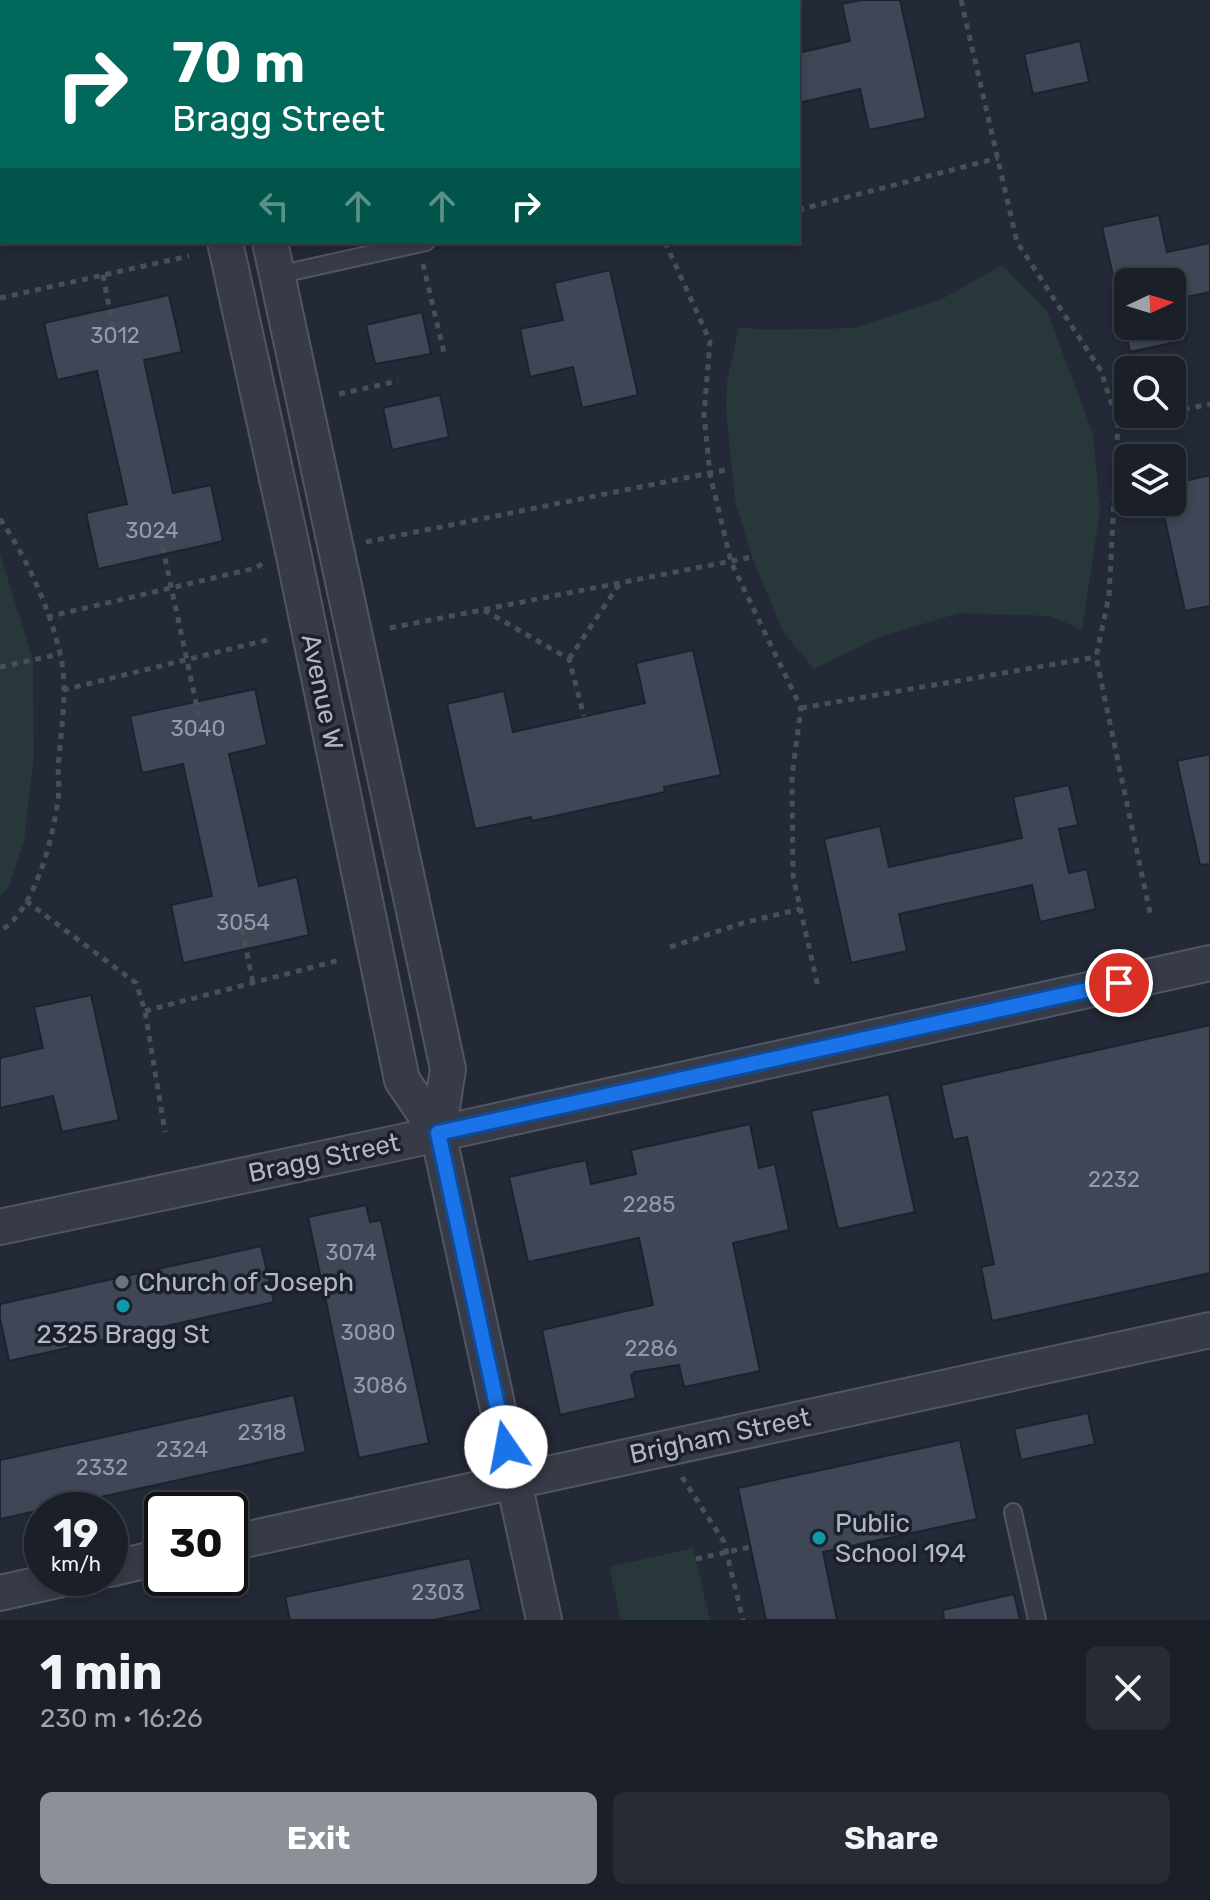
<!DOCTYPE html>
<meta charset="utf-8">
<style>
body{margin:0;font-family:Rubik,sans-serif;background:#272c34;color:#f1f3f6;height:100vh;display:flex;flex-direction:column;font-size:30px;white-space:nowrap}
*{box-sizing:border-box;margin:0}
p{font-size:26px;color:#9fa2a8}
.icon{flex:none;width:44px;height:44px;fill:none;stroke:currentColor;stroke-width:2;stroke-linecap:round;stroke-linejoin:round}
.map{position:relative;height:1620px;overflow:hidden}
.sheet{display:flex;flex-direction:column;background:#1a1f28;flex:1}
.sheet>*{flex:none}
.hud{position:absolute;left:0px;top:0px;width:800px;height:244px;box-shadow:0 4px 12px #0003,0 0 0 2px #383d45;background:#00695c;color:#fff;overflow:hidden}
.needle{width:52px;rotate:86deg}
.tools{position:absolute;left:1114px;top:268px;display:grid;gap:16px}
.tools a{display:grid;place-items:center;width:72px;height:72px;border-radius:12px;background:#1a1f28;box-shadow:0 4px 12px #0003,0 0 0 2px #383d45;font-size:40px}
.speed{position:absolute;left:24px;top:1492px;display:flex;gap:16px;font-size:40px;font-weight:700;text-align:center}
.speed>*{display:grid;place-content:center;width:104px;height:104px;border-radius:50%;background:#1a1f28;box-shadow:0 4px 12px #0003,0 0 0 2px #383d45;line-height:1}
.speed small{font-size:20px;font-weight:400}
.speed .limit{border:4px solid #111;border-radius:12px;background:#fff;color:#111}
.pin{position:absolute;display:grid;place-items:center;width:68px;height:68px;color:#fff;margin:-34px;border:4px solid #fff;border-radius:50%;box-shadow:0 2px 8px #0007}
.me{position:absolute;width:88px;margin:-44px;rotate:348deg;stroke-linejoin:round;filter:drop-shadow(0 0 6px #0008)}
.turn{display:flex;align-items:center;gap:28px;height:168px;padding:0 40px;font-size:36px}
.turn .icon{width:104px;height:104px;stroke-width:2.5}
.turn b{display:block;font-size:56px;line-height:68px}
.lanes{display:flex;align-items:center;height:76px;padding:0 40px;background:#0003;justify-content:center;gap:40px;direction:ltr}
.lanes .off{opacity:.35}
.round{display:grid;place-items:center;flex:none;width:84px;height:84px;border-radius:12px;background:#272c34}
.overview{display:flex;align-items:center;justify-content:space-between;height:136px;padding:0 40px}
h1{font-size:48px;font-weight:700;line-height:60px}
.primary-button{display:flex;gap:16px;margin-top:auto;padding:16px 40px}
.primary-button a{flex:1;height:92px;border-radius:12px;background:#8c9099;color:#fff;font-size:32px;font-weight:700;line-height:92px;text-align:center}
.primary-button a+a{background:#272c34;color:#f1f3f6}
.map>svg:first-child{display:block}
</style>
<div class="map">
<svg width="1210" height="1620" viewBox="0 0 1210 1620">
<rect width="100%" height="100%" fill="#232936"/>
<path fill="#27373a" d="M 1002,265 L 1047,311 L 1093,434 L 1100,510 L 1082,630 L 1050,616 L 959,613 L 878,638 L 814,669 L 783,632 L 752,557 L 735,501 L 726,409 L 727,381 L 739,327 L 767,330 L 854,328 L 942,299 Z
M 0,553 L 33,660 L 34,757 L 24,841 L 9,887 L 0,896 Z
M 693,1548 L 710,1620 L 621,1620 L 609,1567 Z"/>
<path fill="#3f4656" stroke="#1d222e" stroke-width="2" fill-rule="evenodd" d="M 861,0 L 900,0 L 926,118 L 869,130 L 860,89 L 798,103 L 798,53 L 850,41 L 842,4 Z
M 1080,41 L 1089,82 L 1033,94 L 1024,54 Z
M 1159,215 L 1167,252 L 1210,243 L 1210,292 L 1177,299 L 1186,340 L 1130,352 L 1102,227 ZM 1128,282 L 1172,282 L 1172,326 L 1128,326 Z
M 610,270 L 638,395 L 582,408 L 573,367 L 530,377 L 520,329 L 563,320 L 554,283 Z
M 169,295 L 182,352 L 144,360 L 173,493 L 211,485 L 223,541 L 98,569 L 86,513 L 127,504 L 97,371 L 57,380 L 44,323 Z
M 422,312 L 431,354 L 375,364 L 366,325 Z
M 440,395 L 449,437 L 392,450 L 383,408 Z
M 1210,475 L 1210,606 L 1185,611 L 1161,502 L 1172,502 L 1172,484 Z
M 693,650 L 721,775 L 664,787 L 665,792 L 532,821 L 531,817 L 475,829 L 447,704 L 504,691 L 513,732 L 645,703 L 636,663 Z
M 255,689 L 267,745 L 229,754 L 259,886 L 297,877 L 309,935 L 183,963 L 171,905 L 212,896 L 183,764 L 142,773 L 130,716 Z
M 1210,754 L 1210,864 L 1200,865 L 1177,761 Z
M 1069,785 L 1078,825 L 1059,829 L 1069,873 L 1087,869 L 1096,909 L 1040,922 L 1032,885 L 899,914 L 907,951 L 851,963 L 824,839 L 880,826 L 889,867 L 1022,838 L 1013,797 Z
M 91,995 L 119,1120 L 62,1132 L 53,1096 L 0,1108 L 0,1058 L 43,1048 L 34,1007 Z
M 1210,1025 L 1210,1273 L 992,1321 L 981,1267 L 994,1264 L 977,1183 L 967,1137 L 953,1140 L 941,1085 Z
M 889,1094 L 915,1212 L 838,1229 L 811,1111 Z
M 750,1124 L 759,1168 L 775,1164 L 789,1230 L 733,1243 L 760,1371 L 684,1387 L 679,1365 L 634,1372 L 635,1374 L 631,1375 L 636,1398 L 560,1415 L 542,1330 L 653,1305 L 639,1238 L 528,1262 L 509,1177 L 586,1160 L 591,1184 L 636,1174 L 631,1150 Z
M 366,1205 L 370,1222 L 381,1220 L 429,1443 L 359,1458 L 308,1217 Z
M 261,1246 L 274,1302 L 9,1361 L 0,1318 L 0,1304 Z
M 294,1395 L 306,1452 L 0,1519 L 0,1460 Z
M 1088,1413 L 1095,1444 L 1021,1460 L 1014,1429 Z
M 960,1440 L 977,1519 L 823,1552 L 837,1620 L 766,1620 L 738,1488 Z
M 470,1558 L 481,1610 L 434,1620 L 290,1620 L 285,1597 Z
M 1014,1594 L 1020,1620 L 944,1620 L 943,1610 Z"/>
<g fill="none" stroke-linecap="round" stroke-linejoin="round">
<defs>
<path id="lane" d="M 277,275 L 426,242
M 1013,1512 L 1037,1620"/>
<path id="street" d="M 171,0 L 171,2
M 217,0 L 217,2
M 530,2 L 539,0
M 0,117 L 2,117
M 225,242 L 294,556 L 402,1080 L 438,1133 L 544,1620
M 270,242 L 448,1069 L 438,1133
M 0,1227 L 392,1144 L 1210,963
M 230,1543 L 1210,1330
M 110,1569 L 162,1557
M 0,1593 L 67,1578"/>
</defs>
<use href="#lane" stroke="#515662" stroke-width="20"/>
<use href="#street" stroke="#515662" stroke-width="38"/>
<path stroke="#445257" stroke-width="5" stroke-dasharray="6 6" stroke-linecap="butt" d="M 961,0 L 1017,242 L 1101,371 L 1118,424 L 1109,596 L 1096,657 L 1150,913
M 798,210 L 998,158
M 665,242 L 710,341 L 704,415 L 710,474 L 731,562 L 801,708 L 792,776 L 793,876 L 818,987
M 423,264 L 444,353
M 103,275 L 113,328
M 0,298 L 189,256
M 339,394 L 398,381
M 1172,412 L 1210,404
M 1118,424 L 1165,414
M 0,519 C 27,558 49,607 60,653 C 68,686 62,723 59,757 C 57,771 60,786 58,800 C 53,838 35,911 0,931
M 160,535 L 200,721
M 366,542 L 730,469
M 484,610 L 569,659 L 584,716
M 47,617 L 256,568 L 263,563
M 390,628 L 752,557
M 569,659 L 620,583
M 0,667 L 60,654
M 63,690 L 271,639
M 801,708 L 1096,657
M 26,901 L 136,983 L 145,1011 L 165,1132
M 242,929 L 253,983
M 670,947 L 743,923 L 800,909
M 145,1011 L 340,960
M 682,1477 L 724,1542 L 743,1620
M 696,1559 L 750,1547"/>
<use href="#lane" stroke="#363b47" stroke-width="16"/>
<use href="#street" stroke="#363b47" stroke-width="34"/>
</g>
<g fill="none" stroke-linecap="round" stroke-linejoin="round">
<defs>
<path id="route" d="M 506,1447 L 438,1133 L 1119,983"/>
</defs>
<use href="#route" stroke="#114b97" stroke-width="20"/>
<use href="#route" stroke="#1a73e8" stroke-width="14"/>
</g>
<circle fill="#6b7280" stroke="#1b202c" stroke-width="3" cx="122" cy="1282" r="8"/>
<g fill="#0f9aa8" stroke="#1b202c" stroke-width="3">
<circle cx="123" cy="1306" r="8"/>
<circle cx="819" cy="1538" r="8"/>
</g>
<g text-anchor="middle" dominant-baseline="central" stroke-width="7" stroke-linejoin="round" paint-order="stroke">
<g font-size="22" fill="#949aa8">
<text x="115" y="335">3012</text>
<text x="152" y="530">3024</text>
<text x="198" y="728">3040</text>
<text x="243" y="922">3054</text>
<text x="1114" y="1179">2232</text>
<text x="649" y="1204">2285</text>
<text x="351" y="1252">3074</text>
<text x="368" y="1332">3080</text>
<text x="651" y="1348">2286</text>
<text x="380" y="1385">3086</text>
<text x="262" y="1432">2318</text>
<text x="182" y="1449">2324</text>
<text x="102" y="1467">2332</text>
<text x="438" y="1592">2303</text>
</g>
<g font-size="26" fill="#b1b6c3" stroke="#1b202c">
<text transform="translate(322 692) rotate(78)">Avenue W</text>
<text transform="translate(324 1158) rotate(-12)">Bragg Street</text>
<text transform="translate(720 1436) rotate(-12)">Brigham Street</text>
</g>
<g font-size="26" fill="#b1b6c3" stroke="#1b202c" text-anchor="start">
<text x="138" y="1282">Church of Joseph</text>
<text x="123" y="1334" text-anchor="middle">2325 Bragg St</text>
<text x="835" y="1523">Public<tspan x="835" dy="30">School 194</tspan></text>
</g>
</g>
</svg>
<div class="tools">
<a><svg class="needle" viewBox="-14 -14 28 28"><path d="M0-13l5 13h-10z" fill="#e53935"/><path d="M0 13l5-13h-10z" fill="#9fa2a8"/></svg></a>
<a><svg class="icon" aria-label="search" viewBox="0 0 24 24"><circle cx="10" cy="10" r="6"/><path d="M15 15l6 6"/></svg></a>
<a><svg class="icon" aria-label="layers" viewBox="0 0 24 24"><path d="M12 4l9 5-9 5-9-5zM3 14l9 5 9-5"/></svg></a>
</div>
<div class="speed"><div>19<small>km/h</small></div><div class="limit">30</div></div>
<div class="pin" style="left:1119px;top:983px;background:#d93025"><svg class="icon" aria-label="arrive" viewBox="0 0 24 24"><path d="M6 21V4h12l-3 4 3 4H6"/></svg></div>
<svg class="me" style="left:506px;top:1447px" viewBox="-20 -20 40 40"><circle r="19" fill="#fff"/><path d="M0-13L10 11 0 6-10 11z" fill="#1a73e8"/></svg>
<div class="hud">
<div class="turn"><svg class="icon" aria-label="right" viewBox="0 0 24 24"><path d="M7 20v-9h11M14 6l5 5-5 5"/></svg><div><b>70 m</b>Bragg Street</div></div>
<div class="lanes"><svg class="icon off" aria-label="left" viewBox="0 0 24 24"><path d="M17 20v-9H6M10 6l-5 5 5 5"/></svg><svg class="icon off" aria-label="ahead" viewBox="0 0 24 24"><path d="M12 20V5M6 11l6-6 6 6"/></svg><svg class="icon off" aria-label="ahead" viewBox="0 0 24 24"><path d="M12 20V5M6 11l6-6 6 6"/></svg><svg class="icon" aria-label="right" viewBox="0 0 24 24"><path d="M7 20v-9h11M14 6l5 5-5 5"/></svg></div>
</div>
</div>
<section class="sheet">
<div class="overview"><div><h1>1 min</h1><p>230 m · 16:26</p></div><a class="round"><svg class="icon" aria-label="close" viewBox="0 0 24 24"><path d="M6 6l12 12M18 6L6 18"/></svg></a></div>
<div class="primary-button"><a>Exit</a><a>Share</a></div>
</section>
